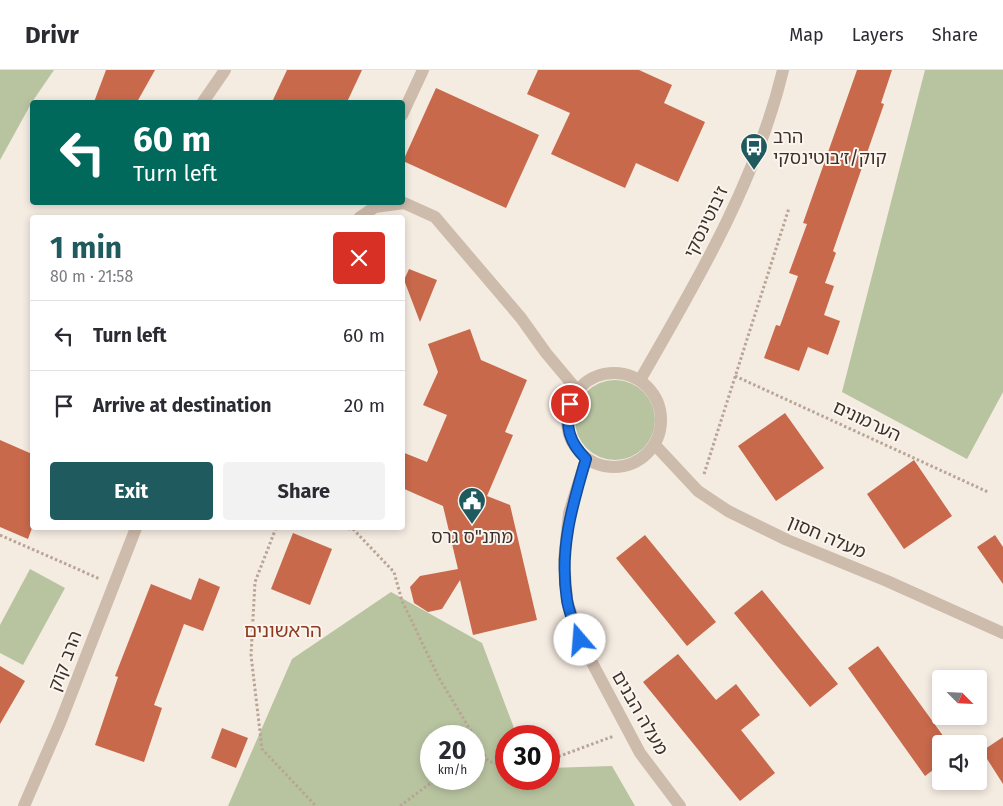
<!DOCTYPE html>
<meta charset="utf-8">
<style>
body{margin:0;font-family:"Fira Sans","Noto Sans Hebrew",sans-serif;background:#f2f2f3;color:#2b2b33;height:100vh;display:flex;flex-direction:column;font-size:19px;white-space:nowrap}
*{box-sizing:border-box;margin:0}
p{font-size:16px;color:#7c7c81}
.icon{flex:none;width:28px;height:28px;fill:none;stroke:currentColor;stroke-width:2;stroke-linecap:round;stroke-linejoin:round}
.map{position:relative;flex:1;overflow:hidden}
.sheet{position:absolute;left:30px;top:145px;width:375px;height:315px;display:flex;flex-direction:column;background:#fff;border-radius:5px;box-shadow:0 2px 8px #0003}
.sheet>*{flex:none}
.hud{position:absolute;left:30px;top:30px;width:375px;height:105px;border-radius:5px;box-shadow:0 2px 8px #0003;background:#00695c;color:#fff;overflow:hidden}
.needle{width:32px;rotate:114deg}
.controls{position:absolute;left:932px;top:600px;display:grid;gap:10px}
.controls a{display:grid;place-items:center;width:55px;height:55px;border-radius:5px;background:#fff;box-shadow:0 2px 8px #0003;font-size:25px}
.speed{position:absolute;left:420px;top:655px;display:flex;gap:10px;font-size:25px;font-weight:700;text-align:center}
.speed>*{display:grid;place-content:center;width:65px;height:65px;border-radius:50%;background:#fff;box-shadow:0 2px 8px #0003;line-height:1}
.speed small{font-size:12px;font-weight:400}
.speed .limit{border:8px solid #d22;background:#fff;color:#111}
.pin{position:absolute;display:grid;place-items:center;width:42px;height:42px;color:#fff;margin:-21px;border:2px solid #fff;border-radius:50%;box-shadow:0 1px 5px #0007}
.me{position:absolute;width:55px;margin:-28px;rotate:342deg;stroke-linejoin:round;filter:drop-shadow(0 0 4px #0008)}
.turn{display:flex;align-items:center;gap:18px;height:105px;padding:0 20px;font-size:22px}
.turn .icon{width:65px;height:65px;stroke-width:2.5}
.turn b{display:block;font-size:35px;line-height:42px}
.round{display:grid;place-items:center;flex:none;width:52px;height:52px;border-radius:5px;background:#f2f2f3}
.headline{display:flex;align-items:center;justify-content:space-between;height:85px;padding:0 20px}
h1{font-size:30px;font-weight:700;line-height:38px;color:#1f5a5e}
.button{display:flex;gap:10px;margin-top:auto;padding:10px 20px}
.button a{flex:1;height:58px;border-radius:5px;background:#1f5a5e;color:#fff;font-size:20px;font-weight:700;line-height:58px;text-align:center}
.button a+a{background:#f2f2f3;color:#2b2b33}
ul{padding:0;list-style:none}
li{display:flex;align-items:center;gap:15px;height:70px;padding:0 20px;border-top:1px solid #e1e1e2}
li div{flex:1}
li b{display:block;font-size:19px}
li em{font-style:normal}
header{display:flex;align-items:center;gap:30px;box-sizing:border-box;height:70px;padding:0 25px;background:#fff;border-bottom:1px solid #e1e1e2}
header strong{font-size:24px}
nav{display:flex;gap:28px;margin-inline-start:auto;font-size:18px}
.map>svg:first-child{display:block}
</style>
<header>
<strong>Drivr</strong>
<nav><a>Map</a><a>Layers</a><a>Share</a></nav>
</header>
<div class="map">
<svg width="1003" height="736" viewBox="0 0 1003 736">
<rect width="100%" height="100%" fill="#f4ebe1"/>
<path fill="#b8c4a0" fill-rule="evenodd" d="M 0,0 L 54,0 L 32,32 L 0,90 Z
M 925,0 L 1003,0 L 1003,322 L 967,389 L 842,322 Z
M575 350a40 40 0 1 1 80 0a40 40 0 1 1-80 0Z
M 30,499 L 65,518 L 23,595 L 0,583 L 0,555 Z
M 391,522 L 482,573 L 517,666 L 506,666 L 506,709 L 549,709 L 549,698 L 612,696 L 635,736 L 228,736 L 292,589 ZM 474,666 L 474,709 L 431,709 L 431,666 Z"/>
<path fill="#c8694b" d="M 106,0 L 155,0 L 137,32 L 94,32 Z
M 287,0 L 362,0 L 347,32 L 272,32 Z
M 538,0 L 639,0 L 672,15 L 664,33 L 705,52 L 678,112 L 636,93 L 625,118 L 551,84 L 570,43 L 527,24 Z
M 857,0 L 892,0 L 881,33 L 884,34 L 833,181 L 836,183 L 825,213 L 834,216 L 824,245 L 840,251 L 828,285 L 808,277 L 799,301 L 764,288 L 776,255 L 780,256 L 798,206 L 789,203 L 807,154 L 803,153 Z
M 436,18 L 539,65 L 506,138 L 403,91 Z
M 409,199 L 437,210 L 420,252 L 404,210 Z
M 470,259 L 481,290 L 527,310 L 505,362 L 513,365 L 487,426 L 510,435 L 537,550 L 473,565 L 460,510 L 442,539 L 428,542 L 414,533 L 410,517 L 420,506 L 458,499 L 443,436 L 402,418 L 402,382 L 427,392 L 447,345 L 423,335 L 438,302 L 428,274 Z
M 785,343 L 824,398 L 776,431 L 738,376 Z
M 0,370 L 32,384 L 32,458 L 28,469 L 0,457 Z
M 914,390 L 952,446 L 904,479 L 867,424 Z
M 293,463 L 332,479 L 310,535 L 271,519 Z
M 645,465 L 716,552 L 687,576 L 616,488 Z
M 995,465 L 1003,477 L 1003,514 L 977,477 Z
M 199,508 L 220,517 L 203,561 L 184,554 L 154,635 L 162,638 L 144,692 L 95,675 L 118,607 L 115,606 L 151,514 L 191,530 Z
M 762,520 L 838,614 L 810,637 L 734,543 Z
M 878,576 L 949,674 L 941,674 L 941,694 L 925,706 L 848,598 Z
M 678,584 L 716,630 L 736,614 L 760,645 L 741,660 L 775,703 L 740,731 L 643,612 Z
M 0,596 L 25,611 L 0,654 Z
M 222,658 L 248,668 L 236,698 L 211,688 Z
M 1003,667 L 1003,714 L 982,681 Z"/>
<g fill="none" stroke-linecap="round" stroke-linejoin="round">
<path stroke="#b9a596" stroke-width="3" stroke-dasharray="2.5 2.5" stroke-linecap="butt" d="M 735,306 L 988,422
M 704,404 L 789,138
M 276,458 L 255,512 L 251,585 L 262,679 L 316,736
M 338,458 L 353,459 L 394,502 L 402,531 L 439,608 L 474,666
M 0,465 L 100,509
M 474,667 L 488,691 L 506,697
M 549,690 L 614,666
M 474,696 L 488,691
M 400,736 L 432,712 L 441,709"/>
<path stroke="#cdbbac" stroke-width="12" d="M 203,32 L 225,0
M 402,45 L 423,0
M 359,148 L 375,137 L 404,133 L 435,147 L 521,248 L 546,283 L 577,320
M567 350a47 47 0 1 1 94 0a47 47 0 1 1-94 0Z
M 640,310 C 697,211 756,112 783,0
M 655,375 L 698,421 L 728,441 L 787,470 L 887,511 L 1003,563
M 586,389 L 569,443 L 564,490 L 567,531 L 580,570 L 640,683 L 680,736
M 24,736 L 60,653 L 136,458"/>
</g>
<g fill="none" stroke-linecap="round" stroke-linejoin="round">
<defs>
<path id="route" d="M 570,334 C 565,357 569,372 586,389 C 572,436 559,480 567,530 C 569,543 575,557 580,570"/>
</defs>
<use href="#route" stroke="#114b97" stroke-width="12"/>
<use href="#route" stroke="#1a73e8" stroke-width="9"/>
</g>
<defs>
<symbol id="bus-pin" viewBox="-11 -11 22 30"><path d="M0 17L-7.5 6A9.5 9.5 0 1 1 7.5 6Z" fill="#1f5a5e" stroke="#fbf5ee"/><path d="M-5-6H5V4H4V6H2V4H-2V6H-4V4H-5ZM-3.5-4V0h7V-4ZM-3.5 1.2v1.5H-2V1.2ZM2 1.2v1.5H3.5V1.2Z" fill="#fff"/></symbol>
<symbol id="civic-pin" viewBox="-11 -11 22 30"><path d="M0 17L-7.5 6A9.5 9.5 0 1 1 7.5 6Z" fill="#1f5a5e" stroke="#fbf5ee"/><path d="M-.6-6.5H3V-4.5H.6V-3L4-1V1h2V6H-6V1h2V-1L-.6-3ZM-1.2 2.5V6h2.4V2.5Z" fill="#fff"/></symbol>
</defs>
<g fill-rule="evenodd">
<use href="#bus-pin" x="738" y="61" width="32" height="43"/>
<use href="#civic-pin" x="456" y="415" width="32" height="43"/>
</g>
<g text-anchor="middle" dominant-baseline="central" stroke-width="4" stroke-linejoin="round" paint-order="stroke">
<g font-size="18" fill="#3b302b" stroke="#fbf5ee" text-anchor="start">
<text x="773" y="67">הרב<tspan x="773" dy="21">קוק/ז׳בוטינסקי</tspan></text>
<text x="472" y="467" text-anchor="middle">מתנ"ס גרס</text>
</g>
<g font-size="18" fill="#3b302b" stroke="#fbf5ee">
<text transform="translate(706 152) rotate(-64)">ז'בוטינסקי</text>
<text transform="translate(867 351) rotate(25)">הערמונים</text>
<text transform="translate(827 467) rotate(23)">מעלה חסון</text>
<text transform="translate(65 591) rotate(-69)">הרב קוק</text>
<text transform="translate(640 643) rotate(60)">מעלה הבנים</text>
</g>
<g font-size="19" fill="#8c3b22" stroke="#fbf5ee">
<text x="283" y="560">הראשונים</text>
</g>
</g>
</svg>
<div class="controls">
<a><svg class="needle" viewBox="-14 -14 28 28"><path d="M0-13l5 13h-10z" fill="#e53935"/><path d="M0 13l5-13h-10z" fill="#7c7c81"/></svg></a>
<a><svg class="icon" aria-label="sound" viewBox="0 0 24 24"><path d="M4 9h4l5-4v14l-5-4H4zM17 9q2 3 0 6"/></svg></a>
</div>
<div class="speed"><div>20<small>km/h</small></div><div class="limit">30</div></div>
<div class="pin" style="left:570px;top:334px;background:#d93025"><svg class="icon" aria-label="arrive" viewBox="0 0 24 24"><path d="M6 21V4h12l-3 4 3 4H6"/></svg></div>
<svg class="me" style="left:580px;top:570px" viewBox="-20 -20 40 40"><circle r="19" fill="#fff"/><path d="M0-13L10 11 0 6-10 11z" fill="#1a73e8"/></svg>
<div class="hud">
<div class="turn"><svg class="icon" aria-label="left" viewBox="0 0 24 24"><path d="M17 20v-9H6M10 6l-5 5 5 5"/></svg><div><b>60 m</b>Turn left</div></div>
</div>
<section class="sheet">
<div class="headline"><div><h1>1 min</h1><p>80 m · 21:58</p></div><a class="round" style="background:#d93025;color:#fff"><svg class="icon" aria-label="close" viewBox="0 0 24 24"><path d="M6 6l12 12M18 6L6 18"/></svg></a></div>
<ul>
<li><svg class="icon" aria-label="left" viewBox="0 0 24 24"><path d="M17 20v-9H6M10 6l-5 5 5 5"/></svg><div><b>Turn left</b></div><em>60 m</em></li>
<li><svg class="icon" aria-label="arrive" viewBox="0 0 24 24"><path d="M6 21V4h12l-3 4 3 4H6"/></svg><div><b>Arrive at destination</b></div><em>20 m</em></li>
</ul>
<div class="button"><a>Exit</a><a>Share</a></div>
</section>
</div>
